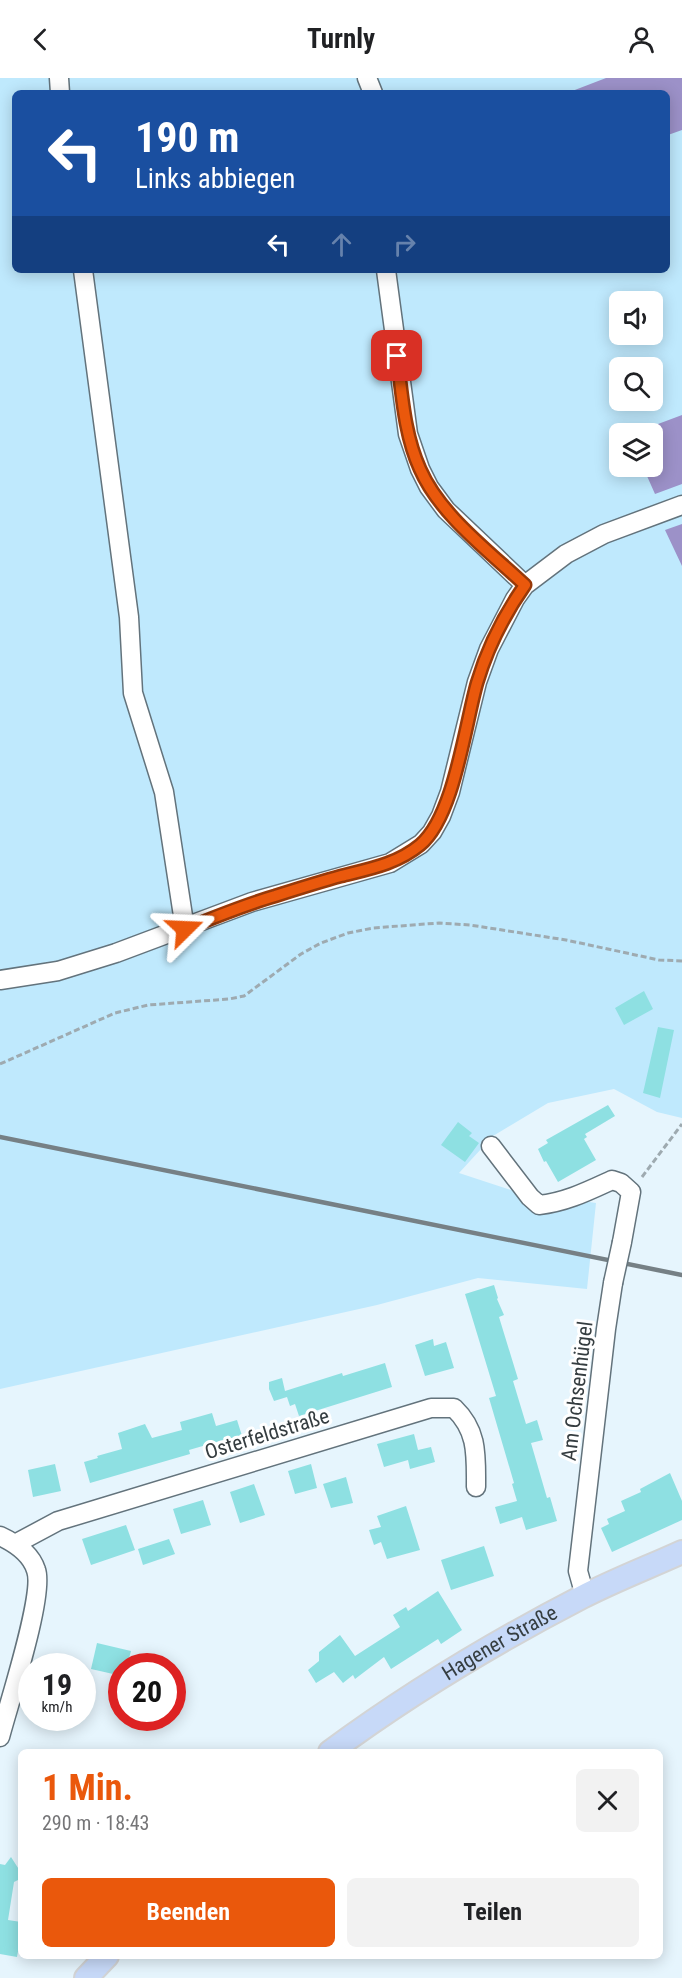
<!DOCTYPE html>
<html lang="de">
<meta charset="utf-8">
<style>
body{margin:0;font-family:"Roboto Condensed",sans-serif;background:#f2f2f2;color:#202124;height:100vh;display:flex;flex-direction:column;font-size:22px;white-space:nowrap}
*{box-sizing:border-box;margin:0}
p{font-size:20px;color:#757577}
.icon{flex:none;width:33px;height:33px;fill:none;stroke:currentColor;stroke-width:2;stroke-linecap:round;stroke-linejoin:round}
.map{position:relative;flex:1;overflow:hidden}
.side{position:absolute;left:18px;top:1671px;width:645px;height:210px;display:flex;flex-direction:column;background:#fff;border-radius:9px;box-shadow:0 3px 15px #0003}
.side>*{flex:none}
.top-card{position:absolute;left:12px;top:12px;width:658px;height:183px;border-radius:9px;box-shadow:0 3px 15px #0003;background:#1a4fa0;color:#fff;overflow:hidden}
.fabs{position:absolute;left:609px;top:213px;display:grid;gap:12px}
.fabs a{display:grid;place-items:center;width:54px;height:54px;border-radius:9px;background:#fff;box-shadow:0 3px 15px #0003;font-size:30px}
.speed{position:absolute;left:18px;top:1575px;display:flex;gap:12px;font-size:30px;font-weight:700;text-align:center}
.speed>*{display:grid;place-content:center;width:78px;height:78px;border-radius:50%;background:#fff;box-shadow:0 3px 15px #0003;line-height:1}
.speed small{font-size:15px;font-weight:400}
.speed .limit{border:9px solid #d22;background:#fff;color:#111}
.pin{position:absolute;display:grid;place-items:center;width:51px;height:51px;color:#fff;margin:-26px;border-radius:12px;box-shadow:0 3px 9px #0006}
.me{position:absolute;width:66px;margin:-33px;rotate:69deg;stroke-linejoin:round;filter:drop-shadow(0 0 4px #0008)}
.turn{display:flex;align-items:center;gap:21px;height:126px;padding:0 24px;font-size:27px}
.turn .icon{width:78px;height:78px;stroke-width:2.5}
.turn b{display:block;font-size:42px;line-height:51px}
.lanes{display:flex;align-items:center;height:57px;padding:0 24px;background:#0003;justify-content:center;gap:30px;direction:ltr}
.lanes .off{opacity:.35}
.round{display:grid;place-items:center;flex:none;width:63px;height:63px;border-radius:9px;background:#f2f2f2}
.overview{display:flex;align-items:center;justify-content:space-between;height:102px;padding:0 24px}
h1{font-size:36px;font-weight:700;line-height:45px;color:#ea580c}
.button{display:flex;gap:12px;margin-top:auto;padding:12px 24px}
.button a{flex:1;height:69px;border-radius:9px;background:#ea580c;color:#fff;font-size:24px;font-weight:700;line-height:69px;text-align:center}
.button a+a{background:#f2f2f2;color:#202124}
header{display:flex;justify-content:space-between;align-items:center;height:78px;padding:0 24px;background:#fff;font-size:27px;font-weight:700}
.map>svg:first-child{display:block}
</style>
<header><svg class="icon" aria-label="back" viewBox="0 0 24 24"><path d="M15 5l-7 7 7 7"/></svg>Turnly<svg class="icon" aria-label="person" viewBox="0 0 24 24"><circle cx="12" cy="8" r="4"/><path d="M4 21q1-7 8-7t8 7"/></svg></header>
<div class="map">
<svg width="682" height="1900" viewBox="0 0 682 1900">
<rect width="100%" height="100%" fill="#e6f5fd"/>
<path fill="#bfe9fd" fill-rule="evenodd" d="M 0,0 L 682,0 L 682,1040 L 657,1034 L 614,1011 L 548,1025 L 493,1058 L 459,1095 L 511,1112 L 596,1125 L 587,1211 L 478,1200 L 377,1227 L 0,1311 ZM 15,15 L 668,15 L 668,192 L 15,192 ZM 620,224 L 652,224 L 652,256 L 620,256 ZM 620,290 L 652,290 L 652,322 L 620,322 ZM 620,356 L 652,356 L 652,388 L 620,388 Z"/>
<path fill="#9c91c8" d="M 606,0 L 682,0 L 682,52 L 668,57 L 668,15 L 567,15 Z
M 682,337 L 682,406 L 655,416 L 643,389 L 652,388 L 652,356 L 634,355 Z
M 682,446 L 682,488 L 665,452 Z"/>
<path fill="#8ee0e2" d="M 644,913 L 653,931 L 624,947 L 615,930 Z
M 658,949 L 674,952 L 660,1020 L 643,1015 Z
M 608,1027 L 615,1038 L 585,1056 L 587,1059 L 584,1061 L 596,1082 L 558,1104 L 546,1083 L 544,1084 L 538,1071 L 548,1065 L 546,1062 Z
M 458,1044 L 472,1055 L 469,1058 L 479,1065 L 465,1084 L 441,1067 Z
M 494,1207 L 498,1220 L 497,1221 L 504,1237 L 499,1239 L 518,1301 L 513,1303 L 526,1346 L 537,1342 L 543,1362 L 531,1365 L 547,1420 L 550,1419 L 557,1443 L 526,1452 L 522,1439 L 500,1446 L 495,1429 L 517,1423 L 512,1406 L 514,1405 L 489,1320 L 496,1318 L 465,1216 Z
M 433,1261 L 434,1268 L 446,1264 L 454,1290 L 425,1298 L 415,1267 Z
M 385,1285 L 392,1309 L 299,1338 L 295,1326 L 290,1328 L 287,1319 L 274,1323 L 269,1311 L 269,1304 L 282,1300 L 285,1313 L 342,1295 L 343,1298 Z
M 212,1335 L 216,1348 L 237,1342 L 243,1361 L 220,1368 L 220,1363 L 189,1372 L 190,1376 L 90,1405 L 84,1384 L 98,1380 L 97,1378 L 122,1371 L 118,1355 L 145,1346 L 152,1360 L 182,1352 L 180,1344 Z
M 414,1356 L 418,1372 L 431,1369 L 435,1384 L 410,1391 L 408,1382 L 384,1389 L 377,1366 Z
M 55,1386 L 61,1413 L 33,1419 L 28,1392 Z
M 311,1386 L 317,1410 L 295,1416 L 288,1393 Z
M 670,1395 L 682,1423 L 682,1442 L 612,1474 L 601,1450 L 609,1446 L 607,1441 L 625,1433 L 621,1423 L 641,1414 L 640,1411 Z
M 346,1399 L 353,1425 L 331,1430 L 323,1406 Z
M 254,1406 L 265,1437 L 240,1445 L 230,1414 Z
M 203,1422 L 211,1447 L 181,1456 L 173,1431 Z
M 406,1428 L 420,1472 L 387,1481 L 381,1464 L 374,1467 L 369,1452 L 381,1449 L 377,1438 Z
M 126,1447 L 135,1472 L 91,1487 L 82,1461 Z
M 169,1461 L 175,1476 L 143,1487 L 138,1471 Z
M 484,1468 L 494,1498 L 451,1512 L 441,1482 Z
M 438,1513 L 462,1552 L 441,1566 L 438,1561 L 391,1591 L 384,1579 L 355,1601 L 353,1597 L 343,1605 L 334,1594 L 316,1605 L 308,1592 L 319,1583 L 319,1574 L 340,1557 L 355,1578 L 400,1549 L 393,1537 L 406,1529 L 408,1533 Z
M 97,1565 L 131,1573 L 127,1588 L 122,1588 L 122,1598 L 91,1591 Z
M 11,1779 L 20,1793 L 18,1802 L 14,1804 L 8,1842 L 21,1844 L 21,1857 L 17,1879 L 0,1876 L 0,1786 L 5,1787 Z"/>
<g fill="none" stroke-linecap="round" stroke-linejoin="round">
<defs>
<path id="minor" d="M 59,0 L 60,15
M 367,0 L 373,15
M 83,192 L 129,539 L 133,615 L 164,714 L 185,851
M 386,192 L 408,356 L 420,391 L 429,409 L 446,432 L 525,507
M 0,902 L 58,893 L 116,875 L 252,824 L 390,785 L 421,766 L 432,754 L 441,738 L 450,714 L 477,604 L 489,571 L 515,521 L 525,507 L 566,476 L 604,456 L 682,427
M 491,1068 L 530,1119 L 539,1127 C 566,1124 588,1113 612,1102 L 621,1105 L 631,1114 L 622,1164
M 0,1458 C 15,1465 31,1476 36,1492 C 45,1516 8,1628 0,1659
M 15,1466 L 58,1443 L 431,1330 L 454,1330 C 478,1353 476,1377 476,1409
M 585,1518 L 578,1493 L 606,1251 L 613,1205"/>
<g id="major">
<path id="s1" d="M 330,1674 C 410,1615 495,1564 582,1519 C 615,1502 649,1489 682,1474"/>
<path d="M 86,1900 L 107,1878"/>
</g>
</defs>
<use href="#minor" stroke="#63737c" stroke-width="21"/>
<use href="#major" stroke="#d3d4d5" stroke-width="26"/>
<path stroke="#9eaab0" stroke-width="3" stroke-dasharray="6 3" stroke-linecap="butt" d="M 0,986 L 115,935 L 148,927 L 229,921 L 244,918 L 301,876 L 321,865 L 348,855 L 373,850 L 439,845 L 470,847 L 566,862 L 659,882 L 682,883
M 642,1099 L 682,1046"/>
<use href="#minor" stroke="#fff" stroke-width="18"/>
<use href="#major" stroke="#c7d9f8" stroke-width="22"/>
<path stroke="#768085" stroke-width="4.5" d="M 0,1059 L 682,1197"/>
<defs>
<path id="minor-bridge" d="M 613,1205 L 622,1164"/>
</defs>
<use href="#minor-bridge" stroke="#63737c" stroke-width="21" stroke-linecap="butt"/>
<use href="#minor-bridge" stroke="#fff" stroke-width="18"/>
</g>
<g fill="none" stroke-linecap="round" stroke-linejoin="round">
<defs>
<path id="route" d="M 185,851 C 215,839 244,827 275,818 C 297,811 319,804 341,798 C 369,791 397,786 420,767 C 454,739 465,647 477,605 C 487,571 504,537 525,507 C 489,473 440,437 420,391 C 404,356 402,315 397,278"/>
</defs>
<use href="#route" stroke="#983908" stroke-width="15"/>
<use href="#route" stroke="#ea580c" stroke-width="10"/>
</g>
<g text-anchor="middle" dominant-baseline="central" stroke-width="6" stroke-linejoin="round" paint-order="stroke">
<g font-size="21" fill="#353d40" stroke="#fff">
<text transform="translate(577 1313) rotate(-83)">Am Ochsenhügel</text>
<text transform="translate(267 1356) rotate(-17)">Osterfeldstraße</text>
<text stroke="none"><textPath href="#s1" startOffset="202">Hagener Straße</textPath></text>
</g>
</g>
</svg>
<div class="fabs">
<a><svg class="icon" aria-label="sound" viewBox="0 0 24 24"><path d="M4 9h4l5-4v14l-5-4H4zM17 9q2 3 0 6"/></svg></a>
<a><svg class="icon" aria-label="search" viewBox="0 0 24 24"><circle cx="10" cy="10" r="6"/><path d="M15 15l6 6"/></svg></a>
<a><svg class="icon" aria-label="layers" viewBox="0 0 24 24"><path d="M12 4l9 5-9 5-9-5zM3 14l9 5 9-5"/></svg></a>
</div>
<div class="speed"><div>19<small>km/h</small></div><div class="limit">20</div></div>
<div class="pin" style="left:397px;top:278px;background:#d93025"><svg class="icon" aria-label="arrive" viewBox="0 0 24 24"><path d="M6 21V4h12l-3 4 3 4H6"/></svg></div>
<svg class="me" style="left:185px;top:851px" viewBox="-20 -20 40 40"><path d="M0-17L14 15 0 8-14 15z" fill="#ea580c" stroke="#fff" stroke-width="4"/></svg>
<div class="top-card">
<div class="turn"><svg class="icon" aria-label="left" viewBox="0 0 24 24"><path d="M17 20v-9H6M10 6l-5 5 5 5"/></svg><div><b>190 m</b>Links abbiegen</div></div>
<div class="lanes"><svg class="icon" aria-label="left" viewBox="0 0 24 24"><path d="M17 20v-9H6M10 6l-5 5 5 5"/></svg><svg class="icon off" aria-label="ahead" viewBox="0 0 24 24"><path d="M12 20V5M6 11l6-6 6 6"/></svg><svg class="icon off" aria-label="right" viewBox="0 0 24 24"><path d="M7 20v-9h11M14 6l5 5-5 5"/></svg></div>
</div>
<section class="side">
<div class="overview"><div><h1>1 Min.</h1><p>290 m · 18:43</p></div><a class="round"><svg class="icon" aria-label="close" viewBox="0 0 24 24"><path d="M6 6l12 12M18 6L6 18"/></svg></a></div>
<div class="button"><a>Beenden</a><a>Teilen</a></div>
</section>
</div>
